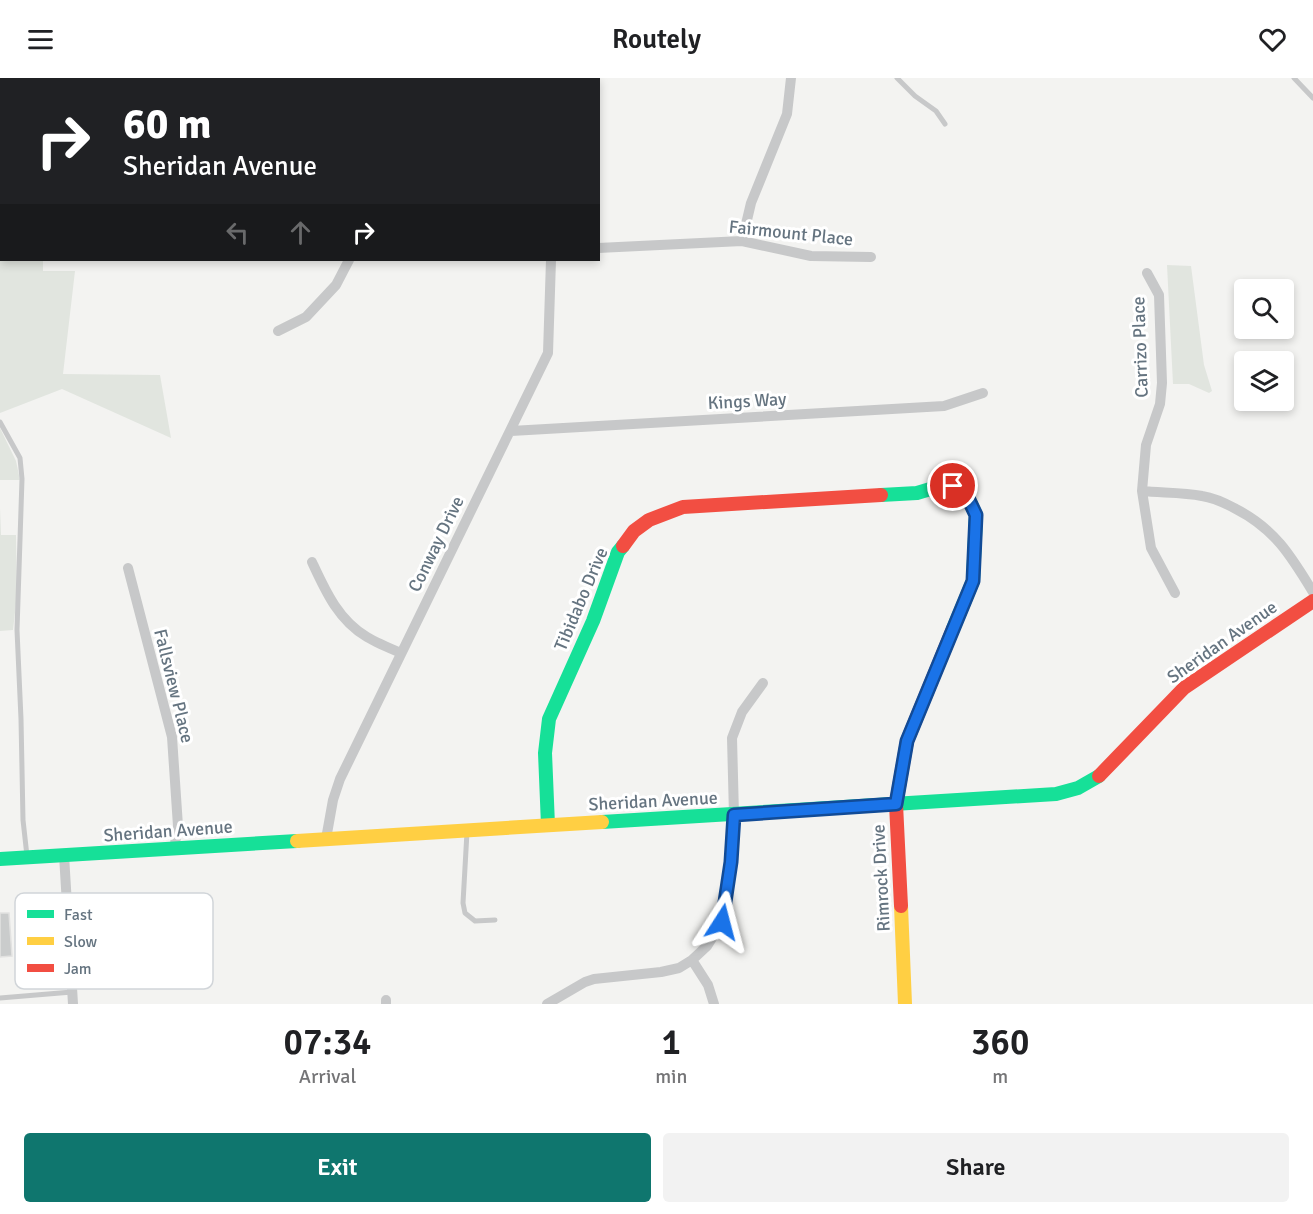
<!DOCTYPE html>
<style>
body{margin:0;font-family:Signika,sans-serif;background:#f2f2f2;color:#202124;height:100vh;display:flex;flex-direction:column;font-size:22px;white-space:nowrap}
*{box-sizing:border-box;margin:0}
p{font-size:20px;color:#757577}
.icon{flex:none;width:33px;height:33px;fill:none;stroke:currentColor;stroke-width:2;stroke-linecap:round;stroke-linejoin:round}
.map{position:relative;height:926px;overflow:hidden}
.sheet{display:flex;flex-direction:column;background:#fff;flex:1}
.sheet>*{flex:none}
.banner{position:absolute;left:0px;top:0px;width:600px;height:183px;box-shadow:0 3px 9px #0003;background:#202124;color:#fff;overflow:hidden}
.controls{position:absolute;left:1234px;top:201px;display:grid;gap:12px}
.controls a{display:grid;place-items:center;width:60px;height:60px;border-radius:6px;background:#fff;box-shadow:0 3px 9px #0003;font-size:30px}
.pin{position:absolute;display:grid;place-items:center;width:51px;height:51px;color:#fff;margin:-26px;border:3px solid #fff;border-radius:50%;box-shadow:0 2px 6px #0007}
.me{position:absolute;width:66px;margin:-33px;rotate:9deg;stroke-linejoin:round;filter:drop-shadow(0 0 4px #0008)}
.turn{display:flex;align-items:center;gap:21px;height:126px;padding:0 24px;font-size:27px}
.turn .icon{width:78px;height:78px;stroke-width:2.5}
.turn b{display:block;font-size:42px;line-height:51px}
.lanes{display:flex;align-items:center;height:57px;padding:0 24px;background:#0003;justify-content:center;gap:30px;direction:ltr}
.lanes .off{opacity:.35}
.eta{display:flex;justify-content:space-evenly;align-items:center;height:102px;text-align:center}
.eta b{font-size:36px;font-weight:600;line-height:42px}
.primary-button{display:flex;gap:12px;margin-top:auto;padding:12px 24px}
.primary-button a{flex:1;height:69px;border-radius:6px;background:#0f766e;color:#fff;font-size:24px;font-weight:600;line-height:69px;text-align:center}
.primary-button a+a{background:#f2f2f2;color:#202124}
header{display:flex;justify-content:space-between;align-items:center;height:78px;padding:0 24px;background:#fff;font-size:27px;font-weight:600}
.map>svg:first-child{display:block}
</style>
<header><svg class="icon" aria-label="menu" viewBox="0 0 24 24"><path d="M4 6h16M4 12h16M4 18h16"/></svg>Routely<svg class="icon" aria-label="heart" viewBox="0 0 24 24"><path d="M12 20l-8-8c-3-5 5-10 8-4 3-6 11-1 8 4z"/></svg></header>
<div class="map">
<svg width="1313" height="926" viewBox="0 0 1313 926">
<rect width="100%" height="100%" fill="#f3f3f1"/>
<path fill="#e1e5df" d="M 0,0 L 43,1 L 2,2 L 2,182 L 43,182 L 43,193 L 75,193 L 63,296 L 160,297 L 171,360 L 62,311 L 0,335 Z
M 1167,187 L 1191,188 L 1204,287 L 1212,313 L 1209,315 L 1189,306 L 1173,306 Z
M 0,350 L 16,383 L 20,402 L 0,402 Z
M 0,430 L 1,457 L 16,457 L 17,517 L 13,552 L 0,553 Z"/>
<path fill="#cacccc" stroke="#e2e2e1" stroke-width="1.5" d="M 0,835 L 9,835 L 12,878 L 0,879 Z"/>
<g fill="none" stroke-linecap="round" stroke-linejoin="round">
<path stroke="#c7c8c9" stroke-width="5" d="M 46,0 L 47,2
M 897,0 L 915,18 L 936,33 L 945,46
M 1294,0 L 1313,20
M 0,344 L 20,380 L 22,401 L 17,552 L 21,641 L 23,742 L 27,778
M 467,754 L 463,825 L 465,835 L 475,843 L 495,842
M 0,920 L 72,914"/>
<path stroke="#c7c8c9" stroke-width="10" d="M 499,0 L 501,2
M 534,0 L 534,2
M 416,2 L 417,0
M 742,163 L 751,125 L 787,36 L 791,0
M 598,170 L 742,163 L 811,178 L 871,179
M 1147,195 L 1159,217 L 1162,305 L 1160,326 L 1146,367 L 1142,413 L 1151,470 L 1175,515
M 278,253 L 306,239 L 336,207 L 349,182
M 511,353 L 944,328 L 983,315
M 1142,413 C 1162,415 1183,414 1202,418 C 1215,420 1225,425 1236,431 C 1275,451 1291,478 1313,514
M 312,484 C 325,512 338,542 367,559 C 377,565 389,570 401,575
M 128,490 L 172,659 L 178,748 L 174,771
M 326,761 L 333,722 L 340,701 L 548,275 L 551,182
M 64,777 L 73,926
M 692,882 L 708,907 L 714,926
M 386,922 L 386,926
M 547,926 L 585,904 L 594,901 L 661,894 L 679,890 L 692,882 L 707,868 L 722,844 L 731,784 L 734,737 L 732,660 L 742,634 L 763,605"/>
<path stroke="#16e098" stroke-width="14" d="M 881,417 L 917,415 L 937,409 L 953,408 L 967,418 L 976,437 L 973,503 L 953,551
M 602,744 L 1056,716 L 1078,710 L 1099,698
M 548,747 L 545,675 L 549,641 L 593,543 L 618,474 L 623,468
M 0,781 L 297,763"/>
<path stroke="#ffcf43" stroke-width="14" d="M 297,763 L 602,744
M 901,828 L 905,926"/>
<path stroke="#f24e42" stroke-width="14" d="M 623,468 L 634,453 L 649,442 L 683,429 L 881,417
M 1099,698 L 1184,610 L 1313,523
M 901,828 L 896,726 L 907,663 L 953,551"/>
</g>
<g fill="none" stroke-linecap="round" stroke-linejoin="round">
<defs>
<path id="route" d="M 722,844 L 731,784 L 734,737 L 896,726 L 907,663 L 973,503 L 976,437 L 967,418 L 953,408"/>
</defs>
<use href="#route" stroke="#114b97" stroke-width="15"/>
<use href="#route" stroke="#1a73e8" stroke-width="10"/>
</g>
<g text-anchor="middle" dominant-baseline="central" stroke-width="6" stroke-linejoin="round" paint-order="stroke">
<g font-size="18" fill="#657480" stroke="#fff">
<text transform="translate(791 155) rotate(6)">Fairmount Place</text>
<text transform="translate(1140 269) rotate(-92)">Carrizo Place</text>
<text transform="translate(747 323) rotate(-3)">Kings Way</text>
<text transform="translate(436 466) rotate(-64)">Conway Drive</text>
<text transform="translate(581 521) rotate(-67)">Tibidabo Drive</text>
<text transform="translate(1222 564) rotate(-35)">Sheridan Avenue</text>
<text transform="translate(174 608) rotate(76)">Fallsview Place</text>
<text transform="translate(653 723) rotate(-3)">Sheridan Avenue</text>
<text transform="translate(168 753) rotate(-4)">Sheridan Avenue</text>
<text transform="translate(881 800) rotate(-93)">Rimrock Drive</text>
</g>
</g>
<rect x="15" y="815" width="198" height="96" rx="9" fill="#fff" stroke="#d1d5d9" stroke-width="1.5"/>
<rect x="27" y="832" width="27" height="8" fill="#16e098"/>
<rect x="27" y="859" width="27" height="8" fill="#ffcf43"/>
<rect x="27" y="886" width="27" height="8" fill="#f24e42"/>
<g font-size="16" fill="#657480">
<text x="64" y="842">Fast</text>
<text x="64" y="869">Slow</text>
<text x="64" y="896">Jam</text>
</g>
</svg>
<div class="controls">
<a><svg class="icon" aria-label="search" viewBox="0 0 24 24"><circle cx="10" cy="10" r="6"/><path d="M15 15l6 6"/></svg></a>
<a><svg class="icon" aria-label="layers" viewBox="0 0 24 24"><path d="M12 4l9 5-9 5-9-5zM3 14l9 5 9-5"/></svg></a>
</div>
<div class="pin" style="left:953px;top:408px;background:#d93025"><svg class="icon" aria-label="arrive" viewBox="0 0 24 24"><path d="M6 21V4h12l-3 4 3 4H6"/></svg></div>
<svg class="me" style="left:722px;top:844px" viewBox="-20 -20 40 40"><path d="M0-17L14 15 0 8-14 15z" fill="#1a73e8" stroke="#fff" stroke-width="4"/></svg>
<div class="banner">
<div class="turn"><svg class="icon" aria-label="right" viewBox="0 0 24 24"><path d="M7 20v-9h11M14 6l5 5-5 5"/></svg><div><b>60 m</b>Sheridan Avenue</div></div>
<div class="lanes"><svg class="icon off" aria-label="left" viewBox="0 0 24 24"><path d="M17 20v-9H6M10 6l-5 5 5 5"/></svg><svg class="icon off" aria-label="ahead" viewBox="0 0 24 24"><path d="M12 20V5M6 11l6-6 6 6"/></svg><svg class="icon" aria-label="right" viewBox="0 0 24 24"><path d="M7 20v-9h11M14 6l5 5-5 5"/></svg></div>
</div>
</div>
<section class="sheet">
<div class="eta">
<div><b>07:34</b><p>Arrival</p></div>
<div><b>1</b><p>min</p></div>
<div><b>360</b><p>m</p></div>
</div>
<div class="primary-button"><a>Exit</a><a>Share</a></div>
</section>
